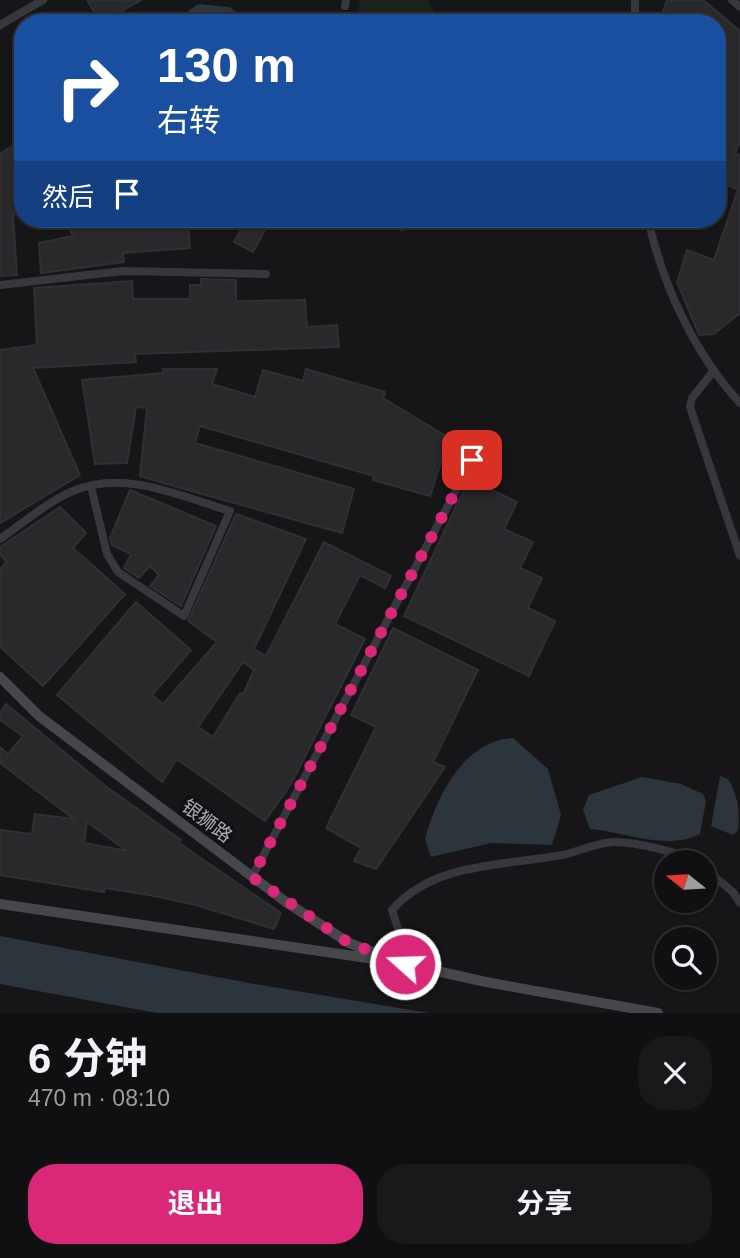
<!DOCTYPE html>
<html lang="zh">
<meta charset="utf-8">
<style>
body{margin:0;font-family:Arial,"Noto Sans SC",sans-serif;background:#19191b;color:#f1f3f6;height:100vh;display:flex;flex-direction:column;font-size:26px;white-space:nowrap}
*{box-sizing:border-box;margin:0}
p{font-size:23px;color:#9c9d9f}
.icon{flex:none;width:38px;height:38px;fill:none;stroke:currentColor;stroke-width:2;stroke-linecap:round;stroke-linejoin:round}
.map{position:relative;height:1013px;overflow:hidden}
.side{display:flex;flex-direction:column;background:#101012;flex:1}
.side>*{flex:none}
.banner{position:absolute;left:14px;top:14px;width:712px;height:214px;border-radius:28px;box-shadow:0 2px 5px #0004,0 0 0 2px #303032;background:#1a4fa0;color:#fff;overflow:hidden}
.needle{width:46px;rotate:288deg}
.fabs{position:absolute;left:654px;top:850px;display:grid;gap:14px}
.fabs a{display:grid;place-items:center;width:63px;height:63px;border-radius:50%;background:#101012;box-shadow:0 2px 5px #0004,0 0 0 2px #303032;font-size:35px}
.pin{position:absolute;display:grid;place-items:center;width:60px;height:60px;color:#fff;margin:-30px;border-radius:14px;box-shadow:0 4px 10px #0006}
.me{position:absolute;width:77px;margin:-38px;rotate:290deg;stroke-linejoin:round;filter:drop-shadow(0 0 5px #0008)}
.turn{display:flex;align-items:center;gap:24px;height:147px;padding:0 28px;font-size:32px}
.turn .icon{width:91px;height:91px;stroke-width:2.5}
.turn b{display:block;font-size:49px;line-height:60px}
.then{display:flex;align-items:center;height:66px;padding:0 28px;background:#0003;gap:14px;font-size:26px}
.round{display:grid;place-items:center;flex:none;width:74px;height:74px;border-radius:28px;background:#19191b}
.summary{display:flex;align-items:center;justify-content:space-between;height:119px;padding:0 28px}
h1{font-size:42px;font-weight:700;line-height:52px}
.cta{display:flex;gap:14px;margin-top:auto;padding:14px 28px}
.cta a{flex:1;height:80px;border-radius:28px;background:#db2777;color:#fff;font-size:28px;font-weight:700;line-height:80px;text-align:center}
.cta a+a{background:#19191b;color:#f1f3f6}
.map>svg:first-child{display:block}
</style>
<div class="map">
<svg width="740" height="1013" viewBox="0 0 740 1013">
<rect width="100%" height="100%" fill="#161618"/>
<path fill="#1c231d" d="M 360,0 L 427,0 L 441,23 L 357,23 Z"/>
<path fill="#2c353c" d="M 198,4 L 229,7 L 253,23 L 172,23 Z
M 381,219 L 421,219 L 415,229 L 400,231 Z
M 513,738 L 548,769 L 561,815 L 552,845 L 491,843 L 431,857 L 425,839 C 436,797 464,740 513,738 Z
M 720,776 L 728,779 C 738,796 740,809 738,830 L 733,835 L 711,826 Z
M 642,777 L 681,784 L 703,794 L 706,801 L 700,834 C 667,851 625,832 590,829 L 583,810 L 589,795 Z
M 0,936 L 249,983 L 429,1013 L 157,1013 L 0,984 Z"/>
<path fill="#29292c" stroke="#303034" stroke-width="2" fill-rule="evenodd" d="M 87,0 L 141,0 L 101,23 Z
M 667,0 L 703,0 L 740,31 L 740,141 L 735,154 L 740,155 L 740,313 L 714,334 L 699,335 L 677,282 L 687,250 L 714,260 L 738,189 L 725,185 L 718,202 L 718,23 L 659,23 Z
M 23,140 L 23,210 L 13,215 L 17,275 L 0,276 L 0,154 Z
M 65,219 L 188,219 L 190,248 L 123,253 L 124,262 L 41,273 L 39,243 L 73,236 Z
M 247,219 L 271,219 L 253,252 L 234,242 Z
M 201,279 L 236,280 L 236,301 L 305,300 L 307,327 L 337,325 L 339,347 L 135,354 L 136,362 L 33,368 L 80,475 L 0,523 L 0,350 L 37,345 L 34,288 L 132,281 L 133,299 L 190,299 L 190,285 L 201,285 Z
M 163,369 L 217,369 L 212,384 L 255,397 L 263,370 L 303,381 L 306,369 L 385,392 L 383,398 L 449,438 L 430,496 L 373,480 L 374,476 L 200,426 L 195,443 L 354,489 L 342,533 L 177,487 L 140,476 L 147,408 L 136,407 L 127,463 L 95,464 L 82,380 L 164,373 Z
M 469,479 L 517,502 L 504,529 L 533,542 L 520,568 L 542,578 L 528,608 L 555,621 L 529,676 L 404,616 Z
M 130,490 L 216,526 L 181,606 L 150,586 L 159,575 L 150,566 L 139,578 L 124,568 L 131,554 L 112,545 L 110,538 Z
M 60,507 L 86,533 L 73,548 L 125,594 L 43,686 L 0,647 L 0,569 L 7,562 L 0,554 L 0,547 Z
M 236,514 L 306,539 L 254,649 L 266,656 L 324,542 L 391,576 L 385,588 L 360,575 L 335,624 L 365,639 L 291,784 L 265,821 L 177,759 L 162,782 L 57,695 L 136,602 L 191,650 L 152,695 L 163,704 L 217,642 L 188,621 ZM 243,662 L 254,670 L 243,694 L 240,693 L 213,737 L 198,727 Z
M 393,628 L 478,670 L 433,762 L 445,767 L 376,869 L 354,861 L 361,848 L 326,828 L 376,727 L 351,715 Z
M 6,704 L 104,785 L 181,840 L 179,843 L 281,913 L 274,929 L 196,905 L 149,895 L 105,888 L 104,892 L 0,875 L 0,830 L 32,834 L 35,814 L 74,819 L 0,763 L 0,747 L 8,754 L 23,736 L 0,720 L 0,713 ZM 87,822 L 127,851 L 84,843 Z"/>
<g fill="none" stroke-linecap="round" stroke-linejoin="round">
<path stroke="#37383d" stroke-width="8" d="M 635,0 L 635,23
M 732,0 L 740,7
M 345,6 L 346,0
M 0,25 L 43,0
M 648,219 C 663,286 694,353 740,403
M 0,285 L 123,271 L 266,274
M 712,373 L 692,398 L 690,407 L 740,556
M 0,539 C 23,523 47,502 73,491 C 125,469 179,496 230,511 L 184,616 L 118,572 L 107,554 L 91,486
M 705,869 L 733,892 L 740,903
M 252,877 L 472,460
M 405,964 L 404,947 L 392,910 C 433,862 504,866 562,855 C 578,852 598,842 614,842 C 634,842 681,852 697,863"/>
<path stroke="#45474d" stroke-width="10" d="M 0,677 L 39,716 L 286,902 L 349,943 L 405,964 L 486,982 L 658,1013
M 0,904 L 381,960"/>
</g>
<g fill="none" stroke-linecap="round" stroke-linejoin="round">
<path stroke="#db2777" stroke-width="12" stroke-dasharray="0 21.6" d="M 405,964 L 349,943 L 252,877 L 472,460"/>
</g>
<g text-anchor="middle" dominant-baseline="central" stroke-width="7" stroke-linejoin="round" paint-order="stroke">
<g font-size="19" fill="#a8adb8" stroke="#111113">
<text transform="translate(207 821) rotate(37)">银狮路</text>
</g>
</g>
</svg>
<div class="fabs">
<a><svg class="needle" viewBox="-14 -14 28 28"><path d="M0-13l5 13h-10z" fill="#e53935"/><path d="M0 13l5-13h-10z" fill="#9c9d9f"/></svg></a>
<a><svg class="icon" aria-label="search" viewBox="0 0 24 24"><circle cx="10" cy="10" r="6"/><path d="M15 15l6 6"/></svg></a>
</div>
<div class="pin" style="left:472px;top:460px;background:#d93025"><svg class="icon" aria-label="arrive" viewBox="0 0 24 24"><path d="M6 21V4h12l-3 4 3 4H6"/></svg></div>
<svg class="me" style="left:405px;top:964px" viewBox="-20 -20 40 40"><circle r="17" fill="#db2777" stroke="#fff" stroke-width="3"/><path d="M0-11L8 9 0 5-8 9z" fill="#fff"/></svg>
<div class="banner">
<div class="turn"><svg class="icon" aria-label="right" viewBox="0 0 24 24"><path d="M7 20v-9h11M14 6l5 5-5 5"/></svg><div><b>130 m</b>右转</div></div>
<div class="then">然后<svg class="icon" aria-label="arrive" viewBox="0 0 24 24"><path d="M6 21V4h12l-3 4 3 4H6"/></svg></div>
</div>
</div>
<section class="side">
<div class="summary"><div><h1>6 分钟</h1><p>470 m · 08:10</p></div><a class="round"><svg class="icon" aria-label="close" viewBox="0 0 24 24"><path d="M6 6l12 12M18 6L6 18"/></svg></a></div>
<div class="cta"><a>退出</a><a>分享</a></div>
</section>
